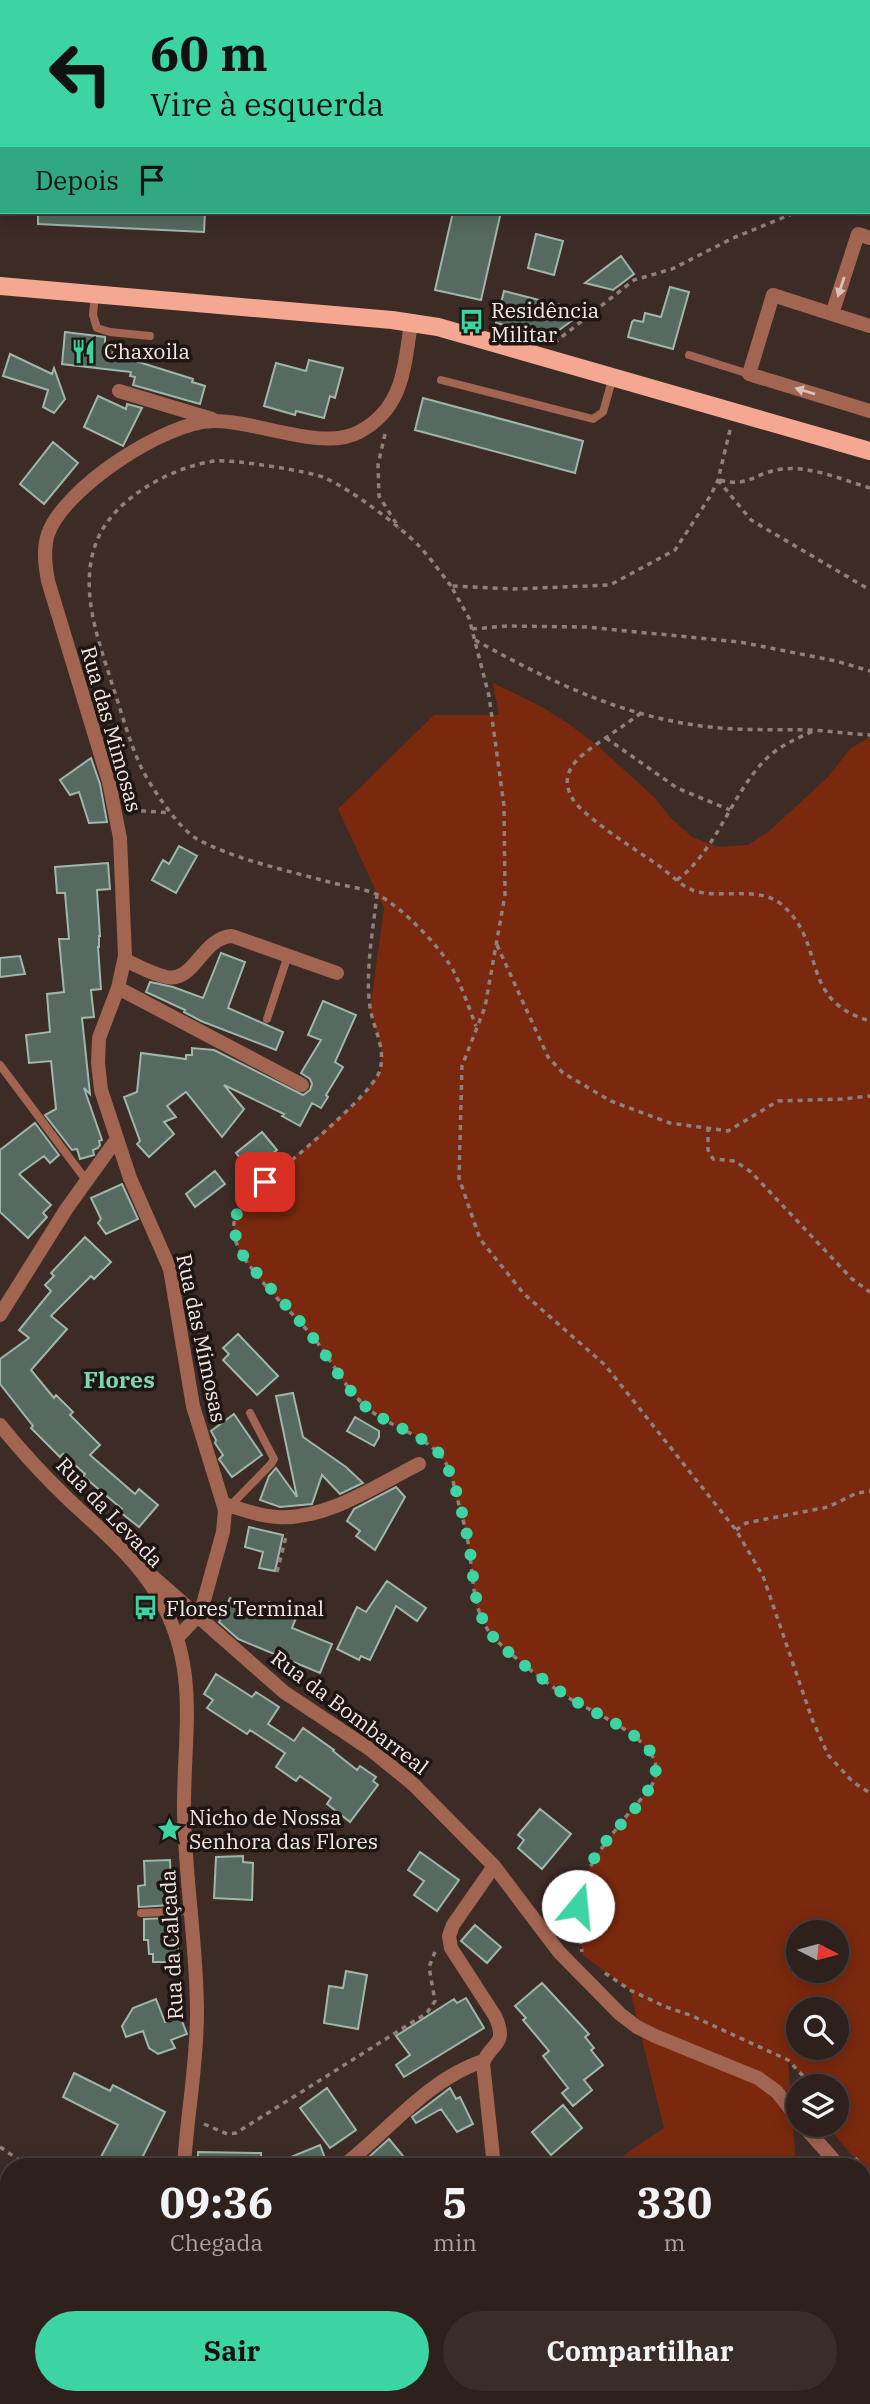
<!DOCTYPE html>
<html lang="pt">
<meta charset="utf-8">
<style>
body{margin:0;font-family:"IBM Plex Serif",serif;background:#3a2d29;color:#f1f3f6;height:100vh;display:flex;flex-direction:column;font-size:26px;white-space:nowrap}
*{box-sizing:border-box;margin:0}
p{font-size:23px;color:#a7a3a3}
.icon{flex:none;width:38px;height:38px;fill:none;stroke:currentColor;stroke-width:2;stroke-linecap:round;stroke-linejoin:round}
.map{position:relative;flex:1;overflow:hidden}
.side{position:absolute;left:0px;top:2158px;width:872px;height:247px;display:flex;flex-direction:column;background:#2e201c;border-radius:28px 28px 0 0;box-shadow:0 4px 18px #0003,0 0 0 2px #493e3b}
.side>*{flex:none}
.top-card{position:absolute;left:0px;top:0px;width:872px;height:214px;box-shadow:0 4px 18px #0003,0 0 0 2px #493e3b;background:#3dd4a3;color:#111;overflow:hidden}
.needle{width:46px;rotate:96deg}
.fabs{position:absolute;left:786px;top:1920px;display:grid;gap:14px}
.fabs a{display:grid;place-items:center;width:63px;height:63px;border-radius:50%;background:#2e201c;box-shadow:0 4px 18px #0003,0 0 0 2px #493e3b;font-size:35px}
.pin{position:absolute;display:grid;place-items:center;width:60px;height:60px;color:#fff;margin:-30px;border-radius:14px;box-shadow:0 4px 10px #0006}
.me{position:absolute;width:77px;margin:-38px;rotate:17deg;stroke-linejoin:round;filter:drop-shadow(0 0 5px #0008)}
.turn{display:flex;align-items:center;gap:24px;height:147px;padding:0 35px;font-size:32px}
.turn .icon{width:91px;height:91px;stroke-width:2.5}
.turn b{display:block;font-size:49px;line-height:60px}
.then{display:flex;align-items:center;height:66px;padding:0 35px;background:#0003;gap:14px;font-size:26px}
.eta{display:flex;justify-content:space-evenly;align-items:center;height:119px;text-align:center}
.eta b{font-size:42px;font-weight:700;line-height:49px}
.primary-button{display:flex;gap:14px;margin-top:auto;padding:14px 35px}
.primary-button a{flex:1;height:80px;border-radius:42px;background:#3dd4a3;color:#111;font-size:28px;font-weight:700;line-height:80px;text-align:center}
.primary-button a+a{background:#3a2d29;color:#f1f3f6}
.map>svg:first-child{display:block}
</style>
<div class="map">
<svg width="870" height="2404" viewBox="0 0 870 2404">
<rect width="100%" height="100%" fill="#3d2b26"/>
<path fill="#7a290e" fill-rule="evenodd" d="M 493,683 L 542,707 L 569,724 L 599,747 L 654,797 L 671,818 L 692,837 L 718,847 L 748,845 L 768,832 L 827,778 L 851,748 L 870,737 L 870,2192 L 869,2175 L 826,2125 L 836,2124 L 836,2086 L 810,2086 L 805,2078 L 788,2061 L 796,2166 L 608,2166 L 664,2128 L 630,1990 L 583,1955 C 570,1882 589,1863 633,1808 C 641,1799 654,1786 655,1773 C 659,1736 593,1714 568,1697 C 548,1683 515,1659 498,1642 C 472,1617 474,1580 469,1548 C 466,1531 461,1514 456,1497 C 453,1483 450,1469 442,1457 C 427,1435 389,1425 368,1408 C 344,1389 332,1360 313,1337 C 289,1307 246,1274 235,1238 C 231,1224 237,1210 246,1199 L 363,1096 L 380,1072 L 381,1047 L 370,1009 L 384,908 L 338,809 L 434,715 L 499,715 ZM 798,1932 L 836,1932 L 836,1970 L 798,1970 ZM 798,2009 L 836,2009 L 836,2048 L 798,2048 Z
M 576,2396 L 644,2396 L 632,2404 L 579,2404 Z"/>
<path fill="#566a61" stroke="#9fb6ab" stroke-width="2" d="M 38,212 L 205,212 L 204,232 L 38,224 Z
M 453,212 L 501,212 L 481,300 L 435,290 Z
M 536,234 L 563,241 L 554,275 L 528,268 Z
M 621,256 L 634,274 L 613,290 L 585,283 Z
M 670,287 L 689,292 L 673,349 L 628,337 L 632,322 L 634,320 L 643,322 L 645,313 L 661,317 Z
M 504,291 L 547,302 L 544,314 L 557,304 L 585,311 L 551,336 L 496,323 Z
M 65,332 L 105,337 L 105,346 L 113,347 L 113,354 L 193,379 L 192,382 L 205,386 L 200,404 L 133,385 L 135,377 L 130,376 L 131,372 L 62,364 Z
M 10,354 L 52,374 L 54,368 L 65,399 L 54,413 L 43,407 L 48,390 L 3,376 Z
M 309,360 L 343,368 L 335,398 L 330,396 L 324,418 L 296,411 L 295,415 L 264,406 L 276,363 L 306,371 Z
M 98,396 L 126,409 L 127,404 L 142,408 L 123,446 L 84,427 Z
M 423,398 L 583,441 L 575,473 L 415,430 Z
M 53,442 L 78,463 L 44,504 L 20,484 Z
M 91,758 L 100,784 L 107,822 L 89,823 L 79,792 L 70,795 L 60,780 Z
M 179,846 L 197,856 L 176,893 L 152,880 L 163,860 L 169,864 Z
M 108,863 L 110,889 L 97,890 L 100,936 L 99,936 L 99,947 L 98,947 L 101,989 L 91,990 L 94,1017 L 82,1018 L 90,1094 L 84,1088 L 102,1140 L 99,1141 L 100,1145 L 98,1148 L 93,1150 L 94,1155 L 80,1159 L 77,1149 L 72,1150 L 45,1115 L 56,1109 L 51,1061 L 29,1063 L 26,1035 L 50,1032 L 47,994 L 64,992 L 59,939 L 69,939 L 65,893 L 57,893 L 55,867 Z
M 221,953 L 245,962 L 228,1008 L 283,1032 L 276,1050 L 201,1021 L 184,1012 L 185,1010 L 146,992 L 150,982 L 173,987 L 203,998 Z
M 20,956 L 25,974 L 0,977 L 0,958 Z
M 323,1001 L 356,1015 L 335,1062 L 343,1067 L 326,1095 L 328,1097 L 321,1108 L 312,1103 L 300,1126 L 282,1116 L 284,1114 L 224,1085 L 244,1109 L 222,1137 L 186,1092 L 167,1106 L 176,1117 L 164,1122 L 174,1134 L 149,1157 L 137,1144 L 140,1141 L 124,1097 L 137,1092 L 141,1053 L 186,1059 L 186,1055 L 192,1055 L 192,1048 L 214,1050 L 303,1095 L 310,1090 L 312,1084 L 310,1079 L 301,1073 L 321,1040 L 308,1035 Z
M 35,1123 L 59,1155 L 50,1163 L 44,1156 L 19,1174 L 51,1205 L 43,1213 L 47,1217 L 28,1238 L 0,1212 L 0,1150 Z
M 262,1132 L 277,1150 L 251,1172 L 236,1153 Z
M 215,1171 L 225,1184 L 195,1207 L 186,1194 Z
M 122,1184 L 138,1219 L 106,1234 L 98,1223 L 101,1219 L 91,1198 Z
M 85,1237 L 111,1262 L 94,1279 L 91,1276 L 51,1316 L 67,1329 L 31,1370 L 54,1398 L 56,1395 L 73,1412 L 70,1415 L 100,1445 L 90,1455 L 135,1494 L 139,1489 L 158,1505 L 139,1527 L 120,1512 L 122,1509 L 83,1476 L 85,1474 L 63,1454 L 60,1457 L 31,1428 L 33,1426 L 0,1384 L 0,1359 L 29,1338 L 19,1330 L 51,1291 L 45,1285 L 54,1276 L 51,1273 Z
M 238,1334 L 278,1376 L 257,1395 L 223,1360 L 229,1354 L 223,1348 Z
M 293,1393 L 303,1437 L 346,1467 L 363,1483 L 340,1494 L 322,1475 L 312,1504 L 280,1507 L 260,1500 L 269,1476 L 276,1468 L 297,1497 L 276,1396 Z
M 234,1414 L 262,1455 L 232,1477 L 219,1459 L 223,1455 L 215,1443 L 216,1440 L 211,1431 Z
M 355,1417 L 379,1431 L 379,1437 L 374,1446 L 347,1431 Z
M 396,1487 L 405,1497 L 375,1550 L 356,1536 L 360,1531 L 347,1521 L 354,1509 Z
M 249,1527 L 283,1535 L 275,1571 L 259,1568 L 263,1552 L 245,1547 Z
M 387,1581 L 426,1608 L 417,1621 L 396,1606 L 370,1660 L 361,1656 L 359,1660 L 337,1649 L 357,1607 L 366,1612 Z
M 230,1598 L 264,1613 L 269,1602 L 298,1613 L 292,1628 L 332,1644 L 320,1673 L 238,1639 L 219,1622 Z
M 216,1674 L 252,1697 L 256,1692 L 279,1707 L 268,1724 L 294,1741 L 303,1728 L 334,1750 L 333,1751 L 357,1770 L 360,1766 L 376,1777 L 373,1781 L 378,1785 L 350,1822 L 327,1804 L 331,1798 L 300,1776 L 296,1781 L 276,1767 L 285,1753 L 250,1730 L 247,1734 L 207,1708 L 213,1700 L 204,1694 Z
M 540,1809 L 571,1834 L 542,1869 L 518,1848 L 524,1840 L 518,1835 Z
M 420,1852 L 459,1880 L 437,1911 L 414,1895 L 424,1881 L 408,1870 Z
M 243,1856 L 243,1862 L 253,1863 L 252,1900 L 214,1898 L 216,1857 Z
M 170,1860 L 172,1905 L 139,1907 L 138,1886 L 145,1885 L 144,1861 Z
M 172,1918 L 174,1943 L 178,1943 L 178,1962 L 153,1962 L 153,1954 L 149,1954 L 148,1940 L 144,1940 L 144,1919 Z
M 475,1925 L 501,1947 L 487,1963 L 461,1941 Z
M 346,1971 L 367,1975 L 358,2029 L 324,2023 L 329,1986 L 343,1988 Z
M 542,1983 L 589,2034 L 585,2037 L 594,2048 L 591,2050 L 603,2065 L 584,2080 L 592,2090 L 573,2106 L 562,2093 L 568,2088 L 543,2056 L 549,2051 L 523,2020 L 526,2018 L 515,2006 Z
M 466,1998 L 484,2028 L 404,2077 L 396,2065 L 410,2055 L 396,2036 L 454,1999 L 457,2003 Z
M 156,1999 L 165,2022 L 180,2016 L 187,2034 L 171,2040 L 175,2048 L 158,2054 L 149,2048 L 143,2031 L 126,2037 L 122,2026 L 133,2008 Z
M 74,2073 L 110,2091 L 113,2085 L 165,2112 L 138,2166 L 96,2166 L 118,2125 L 63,2097 Z
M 327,2088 L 356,2130 L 330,2148 L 300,2108 Z
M 450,2088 L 456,2099 L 460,2097 L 473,2124 L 457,2132 L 441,2109 L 416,2123 L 412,2117 Z
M 563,2105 L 582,2128 L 551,2155 L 532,2132 Z
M 389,2139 L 404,2157 L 393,2166 L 379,2166 L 370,2156 Z
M 320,2145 L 328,2166 L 269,2166 Z
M 198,2152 L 261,2153 L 261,2166 L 198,2166 Z"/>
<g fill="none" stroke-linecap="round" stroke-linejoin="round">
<path stroke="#90807c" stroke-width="3.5" stroke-dasharray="5 5" stroke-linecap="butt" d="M 149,2 L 150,0
M 554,343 L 634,280 L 672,269 L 733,238 L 797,212
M 730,430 L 718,480 L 711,495 L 675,550 L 610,585 L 514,589 L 451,586 L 469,618 L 489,696 L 504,806 L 505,895 L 485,1007 L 462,1066 L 459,1178 L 480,1239 L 524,1294 L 605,1365 L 736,1530 L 763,1576 L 812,1719 L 828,1755 L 853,1782 L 870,1793
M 385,434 L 378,465 L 379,496 L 399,528
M 718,480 L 751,520 L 870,590
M 720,480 C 750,488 755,472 783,469 C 812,466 843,480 870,488
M 451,586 C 441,573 431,559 420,547 C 400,526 352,490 325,478 C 309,471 232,459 215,461 C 171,467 112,499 96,543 C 78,592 100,644 114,690 C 123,717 130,744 142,769 C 151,787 179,829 197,839 C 236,860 286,870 329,882 C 344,886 364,888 378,895 C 402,907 444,950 455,974 C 463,990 469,1008 476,1026
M 472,629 L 507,626 L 586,627 L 740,642 L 836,661 L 870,671
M 475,640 C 549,681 625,718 710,727 C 743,731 777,729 811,730 C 831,731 851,734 870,735
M 641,713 C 629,722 617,730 604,739 C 580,756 553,772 576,804 C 601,829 634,848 662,868 C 671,875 682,886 692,890 C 719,900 757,885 781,904 C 828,943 797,1000 870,1021
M 606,738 L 677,788 L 730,810
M 131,810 L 171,813
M 677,880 C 718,849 731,794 766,759 C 779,746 796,739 813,731
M 377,894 C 373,931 365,971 370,1007 C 373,1028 386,1047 380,1070 C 373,1096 272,1176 246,1199 C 238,1209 232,1220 234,1233 C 237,1264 293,1312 313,1337 C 331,1359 343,1385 364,1405 C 386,1426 419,1432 439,1454 C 450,1465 453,1482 457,1497 C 461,1514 467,1531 469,1549 C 474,1581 472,1618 498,1642 C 517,1660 547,1684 569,1698 C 593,1713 661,1739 656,1774 C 654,1787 640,1800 632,1809 C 591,1861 570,1882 582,1952
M 497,945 L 548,1057 L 563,1073 L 611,1101 L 670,1123 L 728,1131 L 778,1101 L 842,1099 L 870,1096
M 708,1127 L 708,1150 L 713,1159 L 735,1161 L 751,1172 L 852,1279 L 870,1292
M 736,1530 L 746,1523 L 828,1507 L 857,1493 L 870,1491
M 277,1572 L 287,1533
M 605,1973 L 630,1990 L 666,2007 L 690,2015 L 788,2060 L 805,2078 L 810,2086
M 204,2124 L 227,2134 L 236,2133 L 427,2013 L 435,2001 L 429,1967 L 435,1952
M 0,2147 L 28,2166
M 855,2158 L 862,2166
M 863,2168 L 869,2175 L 870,2192
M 870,2207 L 864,2232 L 870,2242"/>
<path stroke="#a26552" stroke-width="8" d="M 95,294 L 93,315 L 97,328 L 110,332 L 150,336
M 689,355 L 749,374
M 441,380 L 593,419 L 603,412 L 613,377
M 267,1019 L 288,955
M 0,1065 L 86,1180
M 230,1506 L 271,1464 L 274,1459 L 250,1413
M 141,1913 L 190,1911"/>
<path stroke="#a26552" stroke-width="14" d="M 0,148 L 2,148
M 870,238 L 858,234 L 832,314 L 870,326
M 832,314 L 773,295 L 749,374 L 870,411
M 119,391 L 212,419
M 125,960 C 138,966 152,974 166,977 C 195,983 201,938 232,936 L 337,973
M 118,988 L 302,1085
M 0,1315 L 67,1208 L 116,1140
M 224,1504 C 241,1509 258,1516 277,1517 C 327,1520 375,1486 419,1464
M 143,1568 L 284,1692 L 371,1750 L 414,1785 L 494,1866 L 559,1952 L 620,2014 L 637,2027 L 655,2036 L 758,2078 L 777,2092 L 798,2119
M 178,1637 L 194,1620 L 203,1604 L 223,1532 L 225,1510 L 193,1406 L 170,1269 L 130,1178 L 101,1090 L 98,1063 L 99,1038 L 118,988 L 125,956 L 120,838 L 109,782 L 48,581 C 45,565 43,549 48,534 C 64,488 165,422 213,421 C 256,420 322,452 359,432 C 404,408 404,367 411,323
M 494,1866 L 453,1925 L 449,1936 L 451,1948 L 495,2016 C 509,2046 490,2043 483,2063 L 494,2166
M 802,2124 L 839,2166
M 343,2166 C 389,2131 426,2080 483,2061
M 863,2260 L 870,2277
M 9,2320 C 2,2333 0,2340 9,2352
M 30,2404 L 35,2396"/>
<path stroke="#a26552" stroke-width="14" d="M 0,1425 C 21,1451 44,1476 68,1499 C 100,1529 136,1558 158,1596 C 201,1668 183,1734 184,1812 C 185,1880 197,1946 197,2013 C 197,2065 187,2115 184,2166
M 243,2396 L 245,2404"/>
<path stroke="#f5a891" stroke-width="18" d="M 0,286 L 392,320 L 438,327 L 870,451"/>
</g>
<defs><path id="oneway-solid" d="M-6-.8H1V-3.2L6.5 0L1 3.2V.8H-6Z" transform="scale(1.75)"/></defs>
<g fill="#dcc1b8">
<use href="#oneway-solid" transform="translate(841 287) rotate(108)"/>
<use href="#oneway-solid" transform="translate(805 391) rotate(-163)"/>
</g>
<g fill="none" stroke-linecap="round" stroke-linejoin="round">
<path stroke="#3dd4a3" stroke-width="12" stroke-dasharray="0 21.6" d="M 265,1182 C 235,1208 225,1221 245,1259 C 267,1286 293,1311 314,1339 C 331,1361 344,1387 365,1406 C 387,1426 429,1435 443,1459 C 456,1481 464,1520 469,1545 C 475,1579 472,1614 496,1640 C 514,1659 545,1681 567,1696 C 588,1711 648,1734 655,1761 C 663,1790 612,1829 598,1852 C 587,1869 582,1887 578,1906"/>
</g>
<defs>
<symbol id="bus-bare" viewBox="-9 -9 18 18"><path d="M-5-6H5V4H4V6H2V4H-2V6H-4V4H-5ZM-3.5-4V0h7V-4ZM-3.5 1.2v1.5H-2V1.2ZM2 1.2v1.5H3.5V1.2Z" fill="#3dd4a3" stroke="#1e1613" stroke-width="2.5" paint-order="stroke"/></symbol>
<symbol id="restaurant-bare" viewBox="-9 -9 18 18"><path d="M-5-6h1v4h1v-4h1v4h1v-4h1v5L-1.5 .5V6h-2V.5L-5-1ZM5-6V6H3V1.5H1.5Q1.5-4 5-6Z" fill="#3dd4a3" stroke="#1e1613" stroke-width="2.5" paint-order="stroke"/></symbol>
<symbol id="sight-bare" viewBox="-9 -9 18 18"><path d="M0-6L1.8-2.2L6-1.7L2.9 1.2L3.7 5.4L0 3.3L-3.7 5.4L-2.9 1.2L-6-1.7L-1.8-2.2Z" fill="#3dd4a3" stroke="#1e1613" stroke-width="2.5" paint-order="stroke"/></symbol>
</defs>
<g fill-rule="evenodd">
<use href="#bus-bare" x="454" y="304" width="35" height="35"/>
<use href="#restaurant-bare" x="66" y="334" width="35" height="35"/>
<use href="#bus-bare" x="128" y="1590" width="35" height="35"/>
<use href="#sight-bare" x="152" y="1812" width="35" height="35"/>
</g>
<g text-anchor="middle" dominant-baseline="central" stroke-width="7" stroke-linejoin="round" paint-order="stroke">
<g font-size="21" fill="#f5e8e4" stroke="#1e1613" text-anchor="start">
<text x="491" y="310">Residência<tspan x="491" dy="24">Militar</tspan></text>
<text x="104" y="351">Chaxoila</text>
<text x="166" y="1608">Flores Terminal</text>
<text x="189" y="1817">Nicho de Nossa<tspan x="189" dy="24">Senhora das Flores</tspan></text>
</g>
<g font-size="21" fill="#f5e8e4" stroke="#1e1613">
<text transform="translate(112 729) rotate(74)">Rua das Mimosas</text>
<text transform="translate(202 1338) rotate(78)">Rua das Mimosas</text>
<text transform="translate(110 1512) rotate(46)">Rua da Levada</text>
<text transform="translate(350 1712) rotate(37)">Rua da Bombarreal</text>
<text transform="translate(171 1945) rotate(-93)">Rua da Calçada</text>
</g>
<g font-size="23" font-weight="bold" fill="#7dd5b2" stroke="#1e1613">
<text x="119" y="1379">Flores</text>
</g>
</g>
</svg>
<div class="fabs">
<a><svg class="needle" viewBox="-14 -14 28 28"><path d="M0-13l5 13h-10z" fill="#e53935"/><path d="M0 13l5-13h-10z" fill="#a7a3a3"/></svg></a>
<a><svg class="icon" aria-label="search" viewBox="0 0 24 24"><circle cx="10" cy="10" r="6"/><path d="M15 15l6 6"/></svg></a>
<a><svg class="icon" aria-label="layers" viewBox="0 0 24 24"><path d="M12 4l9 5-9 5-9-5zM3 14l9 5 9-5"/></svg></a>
</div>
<div class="pin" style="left:265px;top:1182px;background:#d93025"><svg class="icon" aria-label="arrive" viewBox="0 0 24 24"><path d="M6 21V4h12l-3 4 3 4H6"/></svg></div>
<svg class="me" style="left:578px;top:1906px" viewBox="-20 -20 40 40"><circle r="19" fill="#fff"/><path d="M0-13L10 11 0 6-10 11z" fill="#3dd4a3"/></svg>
<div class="top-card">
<div class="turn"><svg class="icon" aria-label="left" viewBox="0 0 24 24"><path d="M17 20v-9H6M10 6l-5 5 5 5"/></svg><div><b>60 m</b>Vire à esquerda</div></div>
<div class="then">Depois<svg class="icon" aria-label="arrive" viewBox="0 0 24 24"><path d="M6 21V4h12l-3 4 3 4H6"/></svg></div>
</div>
<section class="side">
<div class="eta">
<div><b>09:36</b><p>Chegada</p></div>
<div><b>5</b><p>min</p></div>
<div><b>330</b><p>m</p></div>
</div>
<div class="primary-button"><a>Sair</a><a>Compartilhar</a></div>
</section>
</div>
